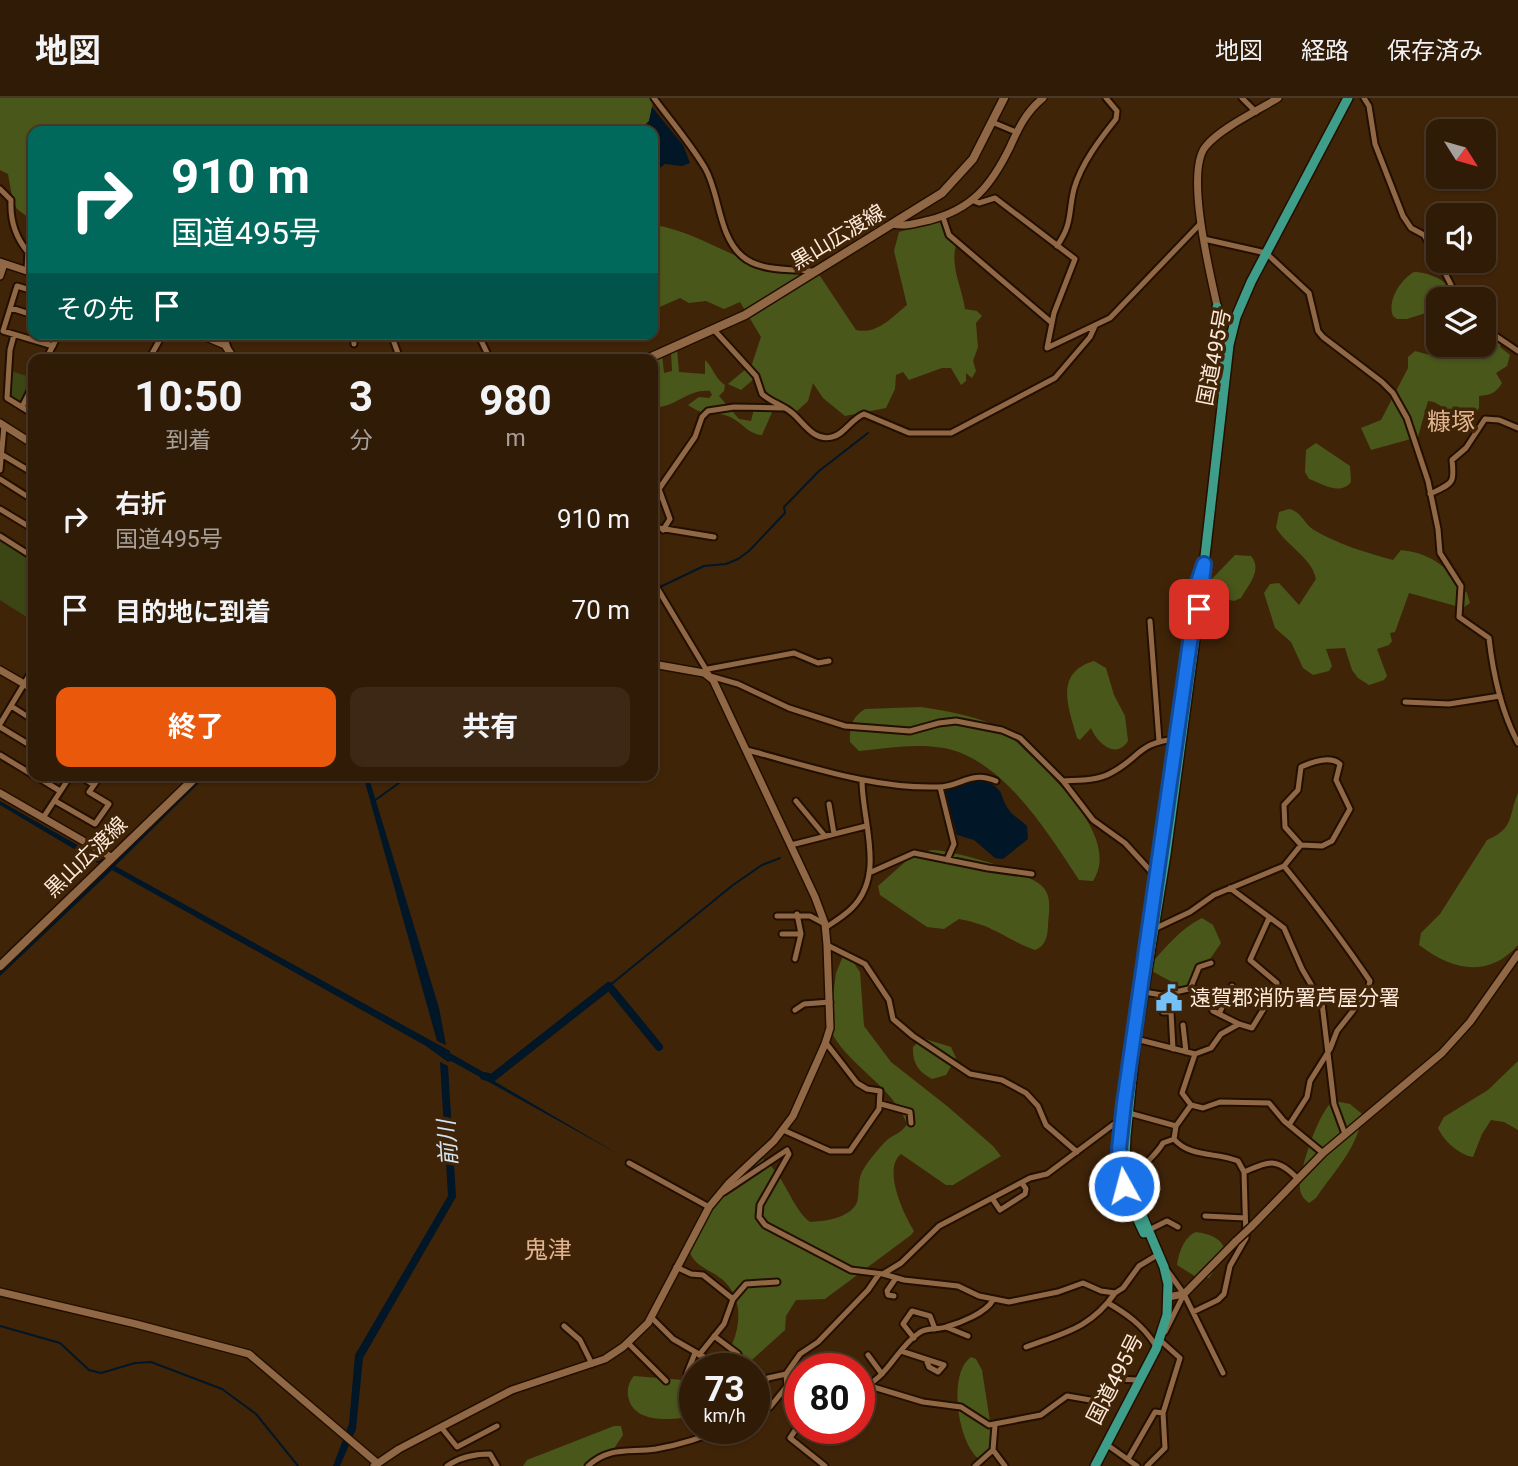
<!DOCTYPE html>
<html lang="ja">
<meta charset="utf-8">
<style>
body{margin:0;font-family:Roboto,"Noto Sans JP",sans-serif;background:#3c2814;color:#f1f3f6;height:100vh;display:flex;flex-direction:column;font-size:26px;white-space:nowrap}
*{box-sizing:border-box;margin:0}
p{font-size:23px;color:#a8a19b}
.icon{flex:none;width:38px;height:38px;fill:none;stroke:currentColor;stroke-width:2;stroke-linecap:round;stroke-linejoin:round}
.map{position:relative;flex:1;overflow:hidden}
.drawer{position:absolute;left:28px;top:256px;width:630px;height:427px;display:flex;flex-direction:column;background:#301b06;border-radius:14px;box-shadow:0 2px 5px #0004,0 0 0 2px #4b3928}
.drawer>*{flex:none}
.guide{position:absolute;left:28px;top:28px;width:630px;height:214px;border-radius:14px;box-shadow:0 2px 5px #0004,0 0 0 2px #4b3928;background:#00695c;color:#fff;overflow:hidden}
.needle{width:46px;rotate:127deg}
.fabs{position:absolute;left:1426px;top:21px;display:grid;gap:14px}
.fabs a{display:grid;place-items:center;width:70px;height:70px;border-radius:14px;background:#301b06;box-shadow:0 2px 5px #0004,0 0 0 2px #4b3928;font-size:35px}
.speed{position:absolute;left:679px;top:1255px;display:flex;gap:14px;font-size:35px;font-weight:700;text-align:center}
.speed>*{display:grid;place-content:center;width:91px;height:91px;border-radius:50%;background:#301b06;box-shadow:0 2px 5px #0004,0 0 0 2px #4b3928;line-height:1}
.speed small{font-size:18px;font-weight:400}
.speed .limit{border:10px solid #d22;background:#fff;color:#111}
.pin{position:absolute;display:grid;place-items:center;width:60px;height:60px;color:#fff;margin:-30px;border-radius:14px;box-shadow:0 4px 10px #0006}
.me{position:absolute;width:77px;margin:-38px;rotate:353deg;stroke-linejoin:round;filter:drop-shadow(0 0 5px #0008)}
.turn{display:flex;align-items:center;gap:24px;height:147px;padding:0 28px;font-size:32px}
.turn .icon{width:91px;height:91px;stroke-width:2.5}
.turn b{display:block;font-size:49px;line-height:60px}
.then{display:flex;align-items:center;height:66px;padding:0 28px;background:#0003;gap:14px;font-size:26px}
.eta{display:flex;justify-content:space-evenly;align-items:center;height:119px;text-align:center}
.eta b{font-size:42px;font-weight:700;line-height:49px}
.button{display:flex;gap:14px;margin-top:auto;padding:14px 28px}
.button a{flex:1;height:80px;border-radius:14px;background:#ea580c;color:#fff;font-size:28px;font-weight:700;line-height:80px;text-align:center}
.button a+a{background:#3c2814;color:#f1f3f6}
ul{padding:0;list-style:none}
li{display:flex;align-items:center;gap:21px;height:91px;padding:0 28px}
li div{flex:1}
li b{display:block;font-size:26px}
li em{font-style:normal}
header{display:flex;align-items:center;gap:42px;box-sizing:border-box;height:98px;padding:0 35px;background:#301b06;border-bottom:2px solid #4b3928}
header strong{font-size:33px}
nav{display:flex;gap:38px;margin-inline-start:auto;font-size:24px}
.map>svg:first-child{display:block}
</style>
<header>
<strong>地図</strong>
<nav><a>地図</a><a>経路</a><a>保存済み</a></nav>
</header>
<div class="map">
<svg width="1518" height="1368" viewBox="0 0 1518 1368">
<rect width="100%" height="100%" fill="#402408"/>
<path fill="#3b4614" d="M 11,273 L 33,280 L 22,305 L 8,295 Z
M 0,440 L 33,461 L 33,523 L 0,502 Z"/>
<path fill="#49571b" d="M 0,0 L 654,0 L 649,23 L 639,33 L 33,33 L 33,123 L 17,111 L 13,104 L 8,76 L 0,72 Z
M 941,122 L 947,141 L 956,147 C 950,169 962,189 965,211 L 977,213 L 982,218 L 976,225 L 978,249 L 973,263 L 976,273 L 972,280 L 966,275 L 966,283 L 961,287 L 951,270 L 942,270 L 909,282 L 903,274 L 896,277 L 895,291 L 886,310 L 845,318 L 823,300 L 813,285 L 808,303 L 796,314 L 775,309 L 771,299 L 755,280 L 741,292 L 728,286 L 752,266 L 761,239 L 740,204 L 724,211 L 706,203 L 689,205 L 680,200 L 653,212 L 653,127 C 687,131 718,152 750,163 C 773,170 799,170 820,178 L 856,232 C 877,237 892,219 907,207 L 894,153 L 899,134 Z
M 1414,174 C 1426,174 1442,180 1449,189 L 1448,201 L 1438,201 L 1438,230 L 1429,214 L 1407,221 L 1397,221 L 1393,218 C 1387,203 1400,182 1414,174 Z
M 1484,221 L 1501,241 L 1500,249 L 1510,257 L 1507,268 L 1496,275 L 1502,285 C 1496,295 1491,297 1479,298 L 1479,310 L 1472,321 L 1465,322 L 1434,304 L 1428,303 L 1418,339 L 1371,352 L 1361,330 L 1381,322 L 1408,270 L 1408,259 L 1415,253 L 1441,260 L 1447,255 L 1456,256 L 1448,247 L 1484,247 Z
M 677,251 L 679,274 L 705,276 L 705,262 C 714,270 714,280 725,287 L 724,293 L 719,298 L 739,321 L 751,323 L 754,311 L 773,312 L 762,337 C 750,337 742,325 732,320 C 716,311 708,321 688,307 L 699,299 L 709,300 L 712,297 L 710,293 C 689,291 679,306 660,309 L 653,284 L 653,261 L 662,256 L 664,275 L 672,273 L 671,254 Z
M 1316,345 L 1350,368 L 1351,384 C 1340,398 1323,386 1309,381 L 1305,374 L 1306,352 Z
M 1289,411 C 1301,413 1304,426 1314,432 C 1337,446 1367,455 1393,462 L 1401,452 C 1424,454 1442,464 1456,482 L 1455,485 L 1467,495 L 1470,505 L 1463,510 L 1409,495 L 1395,534 L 1390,535 L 1392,543 L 1389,547 L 1377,551 L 1387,578 L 1384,582 L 1369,587 L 1358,580 L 1352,572 L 1345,550 L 1326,551 L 1332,568 L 1329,573 L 1313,577 L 1303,570 L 1291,544 L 1275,530 L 1264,495 L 1270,486 L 1279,485 L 1299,507 L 1316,481 C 1312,460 1287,448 1276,430 L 1279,414 Z
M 1235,457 L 1251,458 C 1263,472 1248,487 1241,500 L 1234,503 L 1212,498 L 1206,487 Z
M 1094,563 L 1106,570 L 1114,597 L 1125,618 L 1128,643 C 1116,662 1097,645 1091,630 L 1080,642 L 1077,640 C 1069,611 1053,575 1094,563 Z
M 921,609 C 946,613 971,617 994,627 C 1007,632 1020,648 1031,658 C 1058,684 1120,742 1093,783 L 1079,782 C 1048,735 1003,661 944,650 C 916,645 887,650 859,653 L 850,644 C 850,628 851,620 865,611 Z
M 1518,695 L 1518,847 C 1488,881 1452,872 1419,847 L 1421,835 L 1440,816 L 1487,742 C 1515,730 1508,718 1518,695 Z
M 932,752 C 953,752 1029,774 1043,789 C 1052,799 1049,814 1048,826 C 1048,837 1046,848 1035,852 C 1005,841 994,827 959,821 L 944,831 L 927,829 L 880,797 L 878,788 L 914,756 Z
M 1202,820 L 1213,827 L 1221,845 L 1191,889 L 1181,889 L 1150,872 L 1149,868 C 1164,851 1181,830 1202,820 Z
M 843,858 L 854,865 L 860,874 L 864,928 L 891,964 L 947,1008 L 993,1048 L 1001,1058 L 953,1087 L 946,1087 L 901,1056 C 882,1071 904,1117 914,1133 L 911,1137 L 825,1201 L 796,1202 L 786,1218 L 785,1232 L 743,1270 L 718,1270 C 737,1246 750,1207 723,1182 C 711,1172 696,1169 690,1155 L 701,1124 L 737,1081 L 763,1061 C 786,1078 791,1110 810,1124 C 825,1123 845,1121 855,1108 C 861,1101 856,1083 863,1072 C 868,1063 879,1050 887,1042 C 894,1036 902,1035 907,1026 C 892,986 845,967 829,929 L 836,875 Z
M 922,940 L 951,949 L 956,960 L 946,977 L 932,981 C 918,974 912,964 913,949 Z
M 1518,963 L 1518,1032 L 1504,1024 L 1491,1022 L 1482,1036 L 1473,1059 C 1459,1057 1443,1042 1438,1030 L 1444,1019 L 1488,992 Z
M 1334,1003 L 1350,1006 L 1362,1016 C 1359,1049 1334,1073 1316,1100 L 1309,1105 C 1304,1101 1301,1098 1300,1091 C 1298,1075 1320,1009 1334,1003 Z
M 1196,1134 C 1210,1136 1222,1140 1226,1154 L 1209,1180 L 1196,1179 L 1177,1167 C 1179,1154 1184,1139 1196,1134 Z
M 971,1259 L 976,1261 L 982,1272 L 993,1343 L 990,1354 L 979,1361 C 958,1345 947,1276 971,1259 Z
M 634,1278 L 695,1283 L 695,1318 C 673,1322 633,1327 628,1298 C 627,1291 629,1283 634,1278 Z
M 614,1328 L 621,1328 L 623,1337 L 611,1355 L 595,1368 L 523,1368 L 527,1362 Z"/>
<path fill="#011626" d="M 652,9 L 683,47 L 690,65 L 682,68 L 665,66 L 653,75 L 653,33 L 639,33 L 649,23 Z
M 204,677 L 207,677 L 115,768 L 450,953 L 450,955 L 492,979 L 494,983 L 620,1057 L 451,963 L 448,964 L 426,948 L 112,772 L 0,878 L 0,872 L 106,770 L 0,707 L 0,703 L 109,765 Z
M 363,677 L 368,677 L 439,910 L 446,947 L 437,943 Z
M 984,683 C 1007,692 998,697 1009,712 C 1013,718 1022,723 1027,728 L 1028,741 L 1003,761 L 995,760 L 974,742 L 957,737 L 945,693 L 965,684 Z
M 440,964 L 448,968 L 456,1099 L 363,1260 L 356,1331 L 340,1368 L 333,1368 L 349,1326 L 355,1257 L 448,1098 Z"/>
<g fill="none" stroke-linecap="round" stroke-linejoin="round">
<path stroke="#011626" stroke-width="2" d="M 660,489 L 704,468 L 726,466 L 738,461 L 749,453 L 785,415 L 784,409 L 819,373 L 868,335
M 374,703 L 410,677
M 609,888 L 733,787 L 762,767 L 780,760
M 0,1228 L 60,1245 L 89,1272 L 101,1275 L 135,1265 L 151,1264 L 222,1291 L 256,1316 L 298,1368"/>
<path stroke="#011626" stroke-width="8" d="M 484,978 L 492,980 L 609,888 L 659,949"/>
<defs>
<path id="minor" d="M 654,0 C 671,23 690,45 705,70 C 720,96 718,137 742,158 C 760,174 793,171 815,173
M 1242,0 L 1256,14
M 1364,0 L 1369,8 L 1375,46 L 1403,118 L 1411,130 L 1424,137 L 1438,161
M 992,24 L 1016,34
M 0,91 L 11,102 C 10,122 15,139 28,154 L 27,172
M 974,103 L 979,105 L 995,100 L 1075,161 L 1054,215 L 1047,250 L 1110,220 L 1201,125
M 943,119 L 949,137 L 1052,225
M 1204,141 L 1266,155 L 1309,195 L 1318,233 L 1323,239 L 1382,284 L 1393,295 L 1407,320 L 1428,383 L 1438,431 L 1440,455 L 1461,488 L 1459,519 L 1489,540 C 1493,576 1501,613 1518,645
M 1057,148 C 1073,125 1068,115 1074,91 C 1081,66 1100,41 1116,21 L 1117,13 L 1106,0
M 1439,163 L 1458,201
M 11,210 L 33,217
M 1484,230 L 1518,253
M 3,233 L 17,188 L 33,193
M 3,233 L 53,248
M 715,233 L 756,278 L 762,296 C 771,304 782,307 791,314 C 803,323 813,344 832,339 C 844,337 851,321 864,316 L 909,335 L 951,335 L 1055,280 L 1090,239 L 1095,228
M 224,236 L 228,250
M 353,236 L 354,246
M 391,236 L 400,261
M 478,236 L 490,261
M 14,237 L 10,252 L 7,300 L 33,316
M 46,261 L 59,236
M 149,261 L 163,236
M 22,309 L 33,287
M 1,356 L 33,375
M 0,372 L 4,328
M 0,381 L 33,402
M 1430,396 C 1452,385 1455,387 1452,362 L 1466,350 L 1485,321 L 1499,322 L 1518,330
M 0,411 L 33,431
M 653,429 L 714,439
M 663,432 L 670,421 L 659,391 L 695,339 L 702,319 L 708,313 L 734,309 L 783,310
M 0,438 L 33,459
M 653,483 L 710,578 L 738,586 L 789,610 L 845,628 L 910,633 L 939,625 L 956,623 L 1002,632 L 1020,640 L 1063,683 L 1093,722 L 1125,745 L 1157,780
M 1150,523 L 1159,643
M 708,571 L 794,555 L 818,565 L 829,563
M 1405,604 L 1449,606 L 1500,598
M 11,608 L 33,622
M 0,626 L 33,571
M 0,629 L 33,649
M 747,652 C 809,668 873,691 938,689 C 961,689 970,672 996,683
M 0,657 L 33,677
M 34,677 L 60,693
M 78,677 L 94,687
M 1063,683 C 1079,682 1097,683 1111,675 C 1140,660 1138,644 1177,641
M 940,689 L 954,746 L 947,762
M 55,703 L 95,726 L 109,706 L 89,694 L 101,677
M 796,703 L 825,738
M 829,706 L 834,736
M 43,720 L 71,677
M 791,747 L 866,728
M 1284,768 C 1314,805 1343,843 1370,883 L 1367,895 L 1337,933 L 1330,951 L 1310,983 L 1307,999 L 1289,1027
M 869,775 L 914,755 L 988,770 L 1032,776
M 1230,790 L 1284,830 L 1302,871 L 1322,905 L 1334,1006 L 1345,1036
M 777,818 L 810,818 L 825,826
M 825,830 C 834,824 844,818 852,810 C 886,776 862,724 862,682
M 1154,831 L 1190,814 L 1214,797 L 1284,768 L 1301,747 L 1322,748 L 1332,743 L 1350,711 L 1336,682 L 1340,666 C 1330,657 1312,664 1301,669 L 1298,692 L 1284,707 L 1285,729 L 1301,747
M 782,836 L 801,836
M 827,847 L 865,866 L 889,902 L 893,921 L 913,938 L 970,976 L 1002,982 L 1026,995 L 1038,1008 L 1046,1027 L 1077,1054
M 795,861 L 801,836 L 797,816
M 1190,891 L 1199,869 L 1211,865
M 1144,894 L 1162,897 L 1193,890 L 1203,897 L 1213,913 L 1239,926
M 1162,897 L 1163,914 L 1171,914 L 1173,951
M 795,912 L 804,906 L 830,904
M 1219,916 L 1232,888
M 1183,927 L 1186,954
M 1136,941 L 1195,956 L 1211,950 L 1221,936 L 1239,926 L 1252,930 L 1277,889 L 1277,885 L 1250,862 L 1269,820
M 881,1006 L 910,1014 L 911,1025
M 1191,1007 L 1182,995 L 1195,956
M 1129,1015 L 1176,1028
M 783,1032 L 830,1053 L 850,1053 L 879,1011 L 880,993 L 867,991 L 857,985 L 826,945
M 629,1065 L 709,1109
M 1244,1074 C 1270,1063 1277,1059 1298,1081
M 724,1094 L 787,1052 L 789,1056 L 760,1107 L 759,1119 L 765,1127 L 851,1172 L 883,1176 L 904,1182 L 958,1188 L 979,1198 L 1009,1204 L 1058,1194 L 1083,1185 L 1101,1193 L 1115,1195 L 1123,1190 L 1139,1168 L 1159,1156
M 1133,1097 C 1139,1089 1136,1082 1140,1074 C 1146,1063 1157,1056 1163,1045 L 1174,1041
M 992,1100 L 1000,1112 L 1025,1096 L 1026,1091 L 1022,1085
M 1205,1118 L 1245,1120
M 1149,1132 L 1167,1123 L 1178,1129
M 1164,1168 L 1184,1196 L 1223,1275
M 676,1169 L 691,1176 L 703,1177 L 733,1201
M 883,1176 L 901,1165 L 939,1128 L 1030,1080 L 1047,1076 L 1114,1026 L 1122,1023
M 894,1198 L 888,1197 L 887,1193 L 896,1180
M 1108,1205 C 1127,1216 1142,1227 1154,1245
M 1193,1214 L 1218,1202 L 1224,1196 L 1230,1168 L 1246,1140 L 1244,1074 L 1238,1063 C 1217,1054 1190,1060 1174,1041 L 1176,1028 L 1191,1007 L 1203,1010 L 1220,1004 L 1269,1005 L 1284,1023 L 1323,1055
M 652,1220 L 673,1241 L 723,1270
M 564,1228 L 580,1242 L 592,1266
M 946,1229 L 968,1238
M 1165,1234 L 1184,1196
M 714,1238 L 738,1256
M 914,1240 L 903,1226 L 912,1213 L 930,1218 L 935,1231
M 628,1245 L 666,1283
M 1026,1249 C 1064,1235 1091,1230 1115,1195
M 901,1253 L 944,1267 L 938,1274 L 929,1269 L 927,1264
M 695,1255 L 687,1275 L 695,1279
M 699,1257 L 724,1226 L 733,1201 L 746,1186 L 777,1184
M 868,1257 L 882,1276
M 870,1288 L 923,1304 L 961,1309 L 989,1327 L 1041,1317 L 1067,1298 L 1096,1303 L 1113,1281 L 1140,1282
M 859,1290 C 886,1284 896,1250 919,1235 C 926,1229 937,1232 946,1229 C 960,1225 986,1215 993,1202
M 754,1298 L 768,1280 L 786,1276 L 800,1278
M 754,1301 L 770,1309 L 787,1288 L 786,1276 L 800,1256 L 818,1244 L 868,1192 L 879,1176
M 800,1325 L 790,1340 L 825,1368
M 441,1329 L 457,1349 L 497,1328
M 1106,1346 L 1137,1368
M 993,1352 L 1005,1368
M 1128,1361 L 1155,1314 L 1163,1315
M 447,1368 C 460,1359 474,1356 490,1356 L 497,1368
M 588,1368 C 610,1348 629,1355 656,1351 C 679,1347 702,1340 724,1330
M 975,1368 L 993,1352 L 995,1327
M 1147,1368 L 1165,1350 L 1163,1315 L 1180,1260 L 1160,1242"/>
<path id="tertiary" d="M 893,126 C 906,129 916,125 930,122 C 972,111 991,88 1010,49 C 1019,29 1026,14 1043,0
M 0,164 L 33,175
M 0,178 L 4,166
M 1218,212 C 1211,179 1184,73 1206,48 C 1221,30 1257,13 1278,0
M 1220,224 L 1224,240 L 1229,247
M 199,236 L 225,247 L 234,261
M 0,325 L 33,346
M 0,572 L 33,591
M 0,695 L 111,759
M 1251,1129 L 1323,1055 L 1442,955 L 1470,924 L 1518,856
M 0,1194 L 136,1226 L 249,1256 L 377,1365
M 1168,1199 L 1184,1196 L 1236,1143
M 374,1368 L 399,1351 L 512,1292 L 605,1261 L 623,1249 L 648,1225 L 709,1109 L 729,1085 L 774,1043 L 793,1018 L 825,946 L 830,930 L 827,847 L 825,826 L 815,799 L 713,582 L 704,575 L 653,566"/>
<path id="secondary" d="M 647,261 L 745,217 L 942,95 L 973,61 L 1004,0
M 0,868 L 198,677"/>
<path id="trunk" d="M 1217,209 L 1219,291
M 1124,1004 C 1117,1061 1119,1083 1144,1135
M 1095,1368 L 1156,1251 L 1167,1217 L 1168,1186 L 1164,1169 L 1130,1089 L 1125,1060 L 1126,1038 L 1136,941 L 1166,756 L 1199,511 L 1229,247 L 1236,219 L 1251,184 L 1348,0"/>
</defs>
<use href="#minor" stroke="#220f00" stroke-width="9"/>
<use href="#tertiary" stroke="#220f00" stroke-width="10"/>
<use href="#secondary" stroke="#220f00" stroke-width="11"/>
<use href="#trunk" stroke="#220f00" stroke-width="12"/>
<use href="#minor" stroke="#916845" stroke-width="5"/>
<use href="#tertiary" stroke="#916845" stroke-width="7"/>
<use href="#secondary" stroke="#916845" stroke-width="8"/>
<use href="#trunk" stroke="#3e9e89" stroke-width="9"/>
<defs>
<path id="tertiary-bridge" d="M 1236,1143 L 1251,1129"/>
</defs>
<use href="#tertiary-bridge" stroke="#220f00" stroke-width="10" stroke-linecap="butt"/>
<use href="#tertiary-bridge" stroke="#916845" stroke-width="7"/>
</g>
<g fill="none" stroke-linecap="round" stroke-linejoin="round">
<defs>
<path id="route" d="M 1124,1088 L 1119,1051 L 1124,1005 L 1199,481 L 1204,466 L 1199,511"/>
</defs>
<use href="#route" stroke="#114b97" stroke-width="18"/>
<use href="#route" stroke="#1a73e8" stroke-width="12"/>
</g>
<defs>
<symbol id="civic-bare" viewBox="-9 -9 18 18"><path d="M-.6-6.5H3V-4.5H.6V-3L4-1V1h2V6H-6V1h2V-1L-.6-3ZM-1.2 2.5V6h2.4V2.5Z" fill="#75c0f6" stroke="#402408" stroke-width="2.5" paint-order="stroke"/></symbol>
</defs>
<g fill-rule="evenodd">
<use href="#civic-bare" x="1150" y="881" width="38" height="38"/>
</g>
<g text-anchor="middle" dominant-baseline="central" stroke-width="7" stroke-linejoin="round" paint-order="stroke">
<g font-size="21" fill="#fdeadb" stroke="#402408">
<text transform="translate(838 139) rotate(-31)">黒山広渡線</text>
<text transform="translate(1214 259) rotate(-79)">国道495号</text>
<text transform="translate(86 759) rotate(-44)">黒山広渡線</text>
<text transform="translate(1115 1281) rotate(-63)">国道495号</text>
</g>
<g font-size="21" fill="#fdeadb" stroke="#402408" text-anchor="start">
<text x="1190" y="900">遠賀郡消防署芦屋分署</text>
</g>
<g font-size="23" font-style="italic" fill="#d3e5f3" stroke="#402408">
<text transform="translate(448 1045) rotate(-94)">前川</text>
</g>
<g font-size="24" fill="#e1b48f" stroke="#402408">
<text x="1451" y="324">糠塚</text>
<text x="548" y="1152">鬼津</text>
</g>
</g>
</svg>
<div class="fabs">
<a><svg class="needle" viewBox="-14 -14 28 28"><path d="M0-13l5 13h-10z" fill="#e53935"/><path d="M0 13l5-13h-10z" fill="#a8a19b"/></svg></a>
<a><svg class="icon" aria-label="sound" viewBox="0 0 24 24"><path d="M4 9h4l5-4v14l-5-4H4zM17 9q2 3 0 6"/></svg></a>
<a><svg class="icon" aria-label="layers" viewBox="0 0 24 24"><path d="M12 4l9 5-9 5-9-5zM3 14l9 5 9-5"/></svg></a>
</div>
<div class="speed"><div>73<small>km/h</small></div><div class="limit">80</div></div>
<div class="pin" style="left:1199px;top:511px;background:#d93025"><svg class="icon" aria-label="arrive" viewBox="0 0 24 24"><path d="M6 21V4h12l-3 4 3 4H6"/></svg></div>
<svg class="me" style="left:1124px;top:1088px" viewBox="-20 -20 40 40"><circle r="17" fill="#1a73e8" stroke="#fff" stroke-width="3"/><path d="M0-11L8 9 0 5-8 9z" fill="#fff"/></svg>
<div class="guide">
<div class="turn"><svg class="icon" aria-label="right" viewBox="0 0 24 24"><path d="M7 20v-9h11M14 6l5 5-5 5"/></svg><div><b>910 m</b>国道495号</div></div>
<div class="then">その先<svg class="icon" aria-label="arrive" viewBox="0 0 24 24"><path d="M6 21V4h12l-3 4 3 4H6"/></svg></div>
</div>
<section class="drawer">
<div class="eta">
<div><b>10:50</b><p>到着</p></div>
<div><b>3</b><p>分</p></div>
<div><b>980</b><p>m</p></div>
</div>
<ul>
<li><svg class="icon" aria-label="right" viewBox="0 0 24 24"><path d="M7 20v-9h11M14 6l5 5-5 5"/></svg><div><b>右折</b><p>国道495号</p></div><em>910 m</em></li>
<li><svg class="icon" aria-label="arrive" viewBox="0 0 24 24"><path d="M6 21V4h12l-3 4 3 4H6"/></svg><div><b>目的地に到着</b></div><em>70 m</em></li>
</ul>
<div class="button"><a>終了</a><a>共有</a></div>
</section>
</div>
